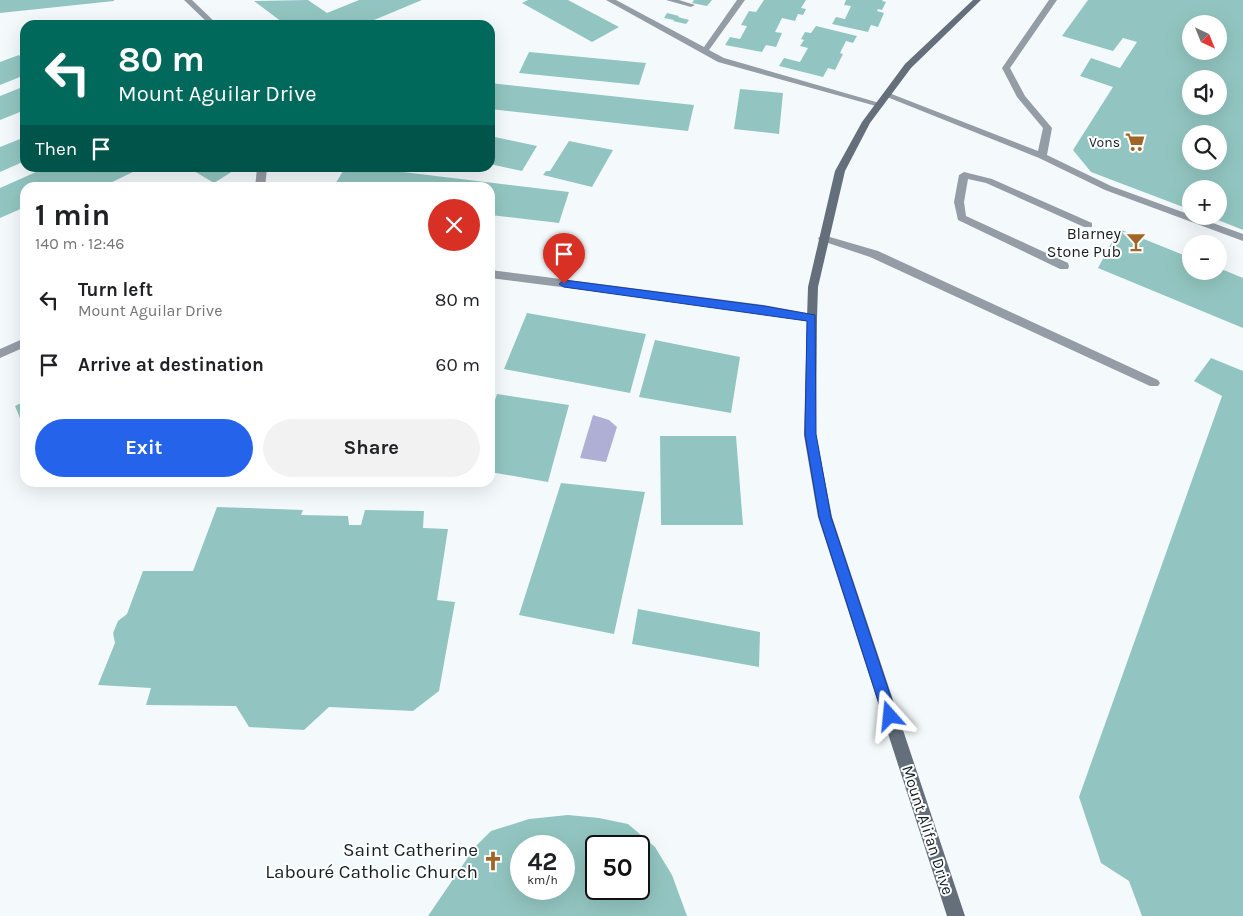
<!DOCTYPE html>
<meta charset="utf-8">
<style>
body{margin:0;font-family:Karla,sans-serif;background:#f2f2f2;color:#202124;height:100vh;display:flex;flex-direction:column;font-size:19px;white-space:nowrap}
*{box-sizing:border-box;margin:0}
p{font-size:16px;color:#757577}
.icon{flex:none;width:28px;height:28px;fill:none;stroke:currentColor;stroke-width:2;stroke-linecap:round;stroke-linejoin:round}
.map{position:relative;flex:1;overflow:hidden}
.panel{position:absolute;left:20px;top:182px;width:475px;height:305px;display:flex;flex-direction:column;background:#fff;border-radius:15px;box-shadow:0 5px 20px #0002}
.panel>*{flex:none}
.hud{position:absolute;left:20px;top:20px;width:475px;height:152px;border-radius:15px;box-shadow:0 5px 20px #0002;background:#00695c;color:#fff;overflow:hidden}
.needle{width:32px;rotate:137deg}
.controls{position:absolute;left:1182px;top:15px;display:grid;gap:10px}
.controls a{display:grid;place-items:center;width:45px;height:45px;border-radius:50%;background:#fff;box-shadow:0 5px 20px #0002;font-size:25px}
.speed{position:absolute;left:510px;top:835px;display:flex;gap:10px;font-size:25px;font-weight:700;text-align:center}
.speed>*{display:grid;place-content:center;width:65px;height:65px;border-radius:50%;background:#fff;box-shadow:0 5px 20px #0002;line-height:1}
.speed small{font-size:12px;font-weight:400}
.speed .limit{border:2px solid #111;border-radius:8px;background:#fff;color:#111}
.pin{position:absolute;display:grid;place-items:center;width:42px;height:42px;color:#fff;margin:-51px -21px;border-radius:50% 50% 50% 0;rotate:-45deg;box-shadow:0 0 5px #0007}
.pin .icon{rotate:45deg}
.me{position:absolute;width:55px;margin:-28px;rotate:342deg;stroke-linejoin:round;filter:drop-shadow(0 0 4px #0008)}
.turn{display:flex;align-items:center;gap:18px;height:105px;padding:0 15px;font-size:22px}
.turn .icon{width:65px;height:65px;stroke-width:2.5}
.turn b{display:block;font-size:35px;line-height:42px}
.then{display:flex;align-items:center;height:48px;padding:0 15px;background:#0003;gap:10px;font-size:19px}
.round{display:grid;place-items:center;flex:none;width:52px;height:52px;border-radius:26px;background:#f2f2f2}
.summary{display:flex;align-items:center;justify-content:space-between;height:85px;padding:0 15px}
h1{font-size:30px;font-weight:700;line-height:38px}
.cta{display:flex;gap:10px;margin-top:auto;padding:10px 15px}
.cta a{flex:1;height:58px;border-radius:30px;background:#2563eb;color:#fff;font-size:20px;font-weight:700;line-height:58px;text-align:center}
.cta a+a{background:#f2f2f2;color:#202124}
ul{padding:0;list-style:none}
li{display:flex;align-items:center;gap:15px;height:65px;padding:0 15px}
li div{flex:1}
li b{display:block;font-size:19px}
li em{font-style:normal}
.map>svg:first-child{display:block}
</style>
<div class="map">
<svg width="1243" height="916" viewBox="0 0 1243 916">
<rect width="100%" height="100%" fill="#f4fafc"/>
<path fill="#afafd5" d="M 593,415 L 609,420 L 617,427 L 606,462 L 580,458 Z"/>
<path fill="#92c5c1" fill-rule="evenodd" d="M 0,0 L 114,0 L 114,1 L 0,13 Z
M 308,0 L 327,13 L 359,0 L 422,0 L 362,25 L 341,25 L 339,23 L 334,25 L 286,25 L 254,1 Z
M 528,0 L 568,0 L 619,27 L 592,42 L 522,3 Z
M 694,0 L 712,0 L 707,6 L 692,3 Z
M 764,0 L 806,0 L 801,8 L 806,9 L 803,15 L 798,14 L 795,21 L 782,18 L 775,32 L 782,33 L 776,47 L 766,45 L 762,52 L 725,45 L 730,37 L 740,39 L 747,26 L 741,25 L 749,11 L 756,12 Z
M 846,0 L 883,0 L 882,1 L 886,2 L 882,10 L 878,9 L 877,11 L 884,13 L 878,27 L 871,25 L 868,32 L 832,24 L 836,17 L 845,19 L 851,6 L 844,5 Z
M 1088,0 L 1243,0 L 1243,230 L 1208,216 L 1219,216 L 1219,189 L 1191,189 L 1191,210 L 1091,172 L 1073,150 L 1113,87 L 1080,76 L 1091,58 L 1120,68 L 1137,42 L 1123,38 L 1113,51 L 1062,36 ZM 1191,24 L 1219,24 L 1219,51 L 1191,51 ZM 1191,79 L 1219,79 L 1219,106 L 1191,106 ZM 1191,134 L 1219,134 L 1219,161 L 1191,161 Z
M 667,13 L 679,16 L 678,17 L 689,20 L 686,24 L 673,21 L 674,20 L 664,18 Z
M 816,26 L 857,36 L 853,43 L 846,41 L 840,53 L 843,54 L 835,70 L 828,68 L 823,77 L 779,66 L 784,58 L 800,62 L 808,48 L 800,46 L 804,40 L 801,39 L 805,32 L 811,33 Z
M 529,52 L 646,63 L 639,85 L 519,73 Z
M 19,55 L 25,62 L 25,75 L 0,85 L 0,62 Z
M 490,83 L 694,105 L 688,131 L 490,109 Z
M 25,86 L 25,110 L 0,120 L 0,96 Z
M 740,89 L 783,93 L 779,134 L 734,129 Z
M 490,136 L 537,146 L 522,171 L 490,164 Z
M 25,137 L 25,161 L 0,172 L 0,147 Z
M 569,141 L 613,150 L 592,187 L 543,175 L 546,171 L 550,171 Z
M 45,168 L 61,168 L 64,171 L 72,168 L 141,168 L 100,188 L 25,188 L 25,207 L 0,218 L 0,188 Z
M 199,168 L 227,168 L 233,171 L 214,183 L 194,171 Z
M 324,168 L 370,168 L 569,192 L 559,223 L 490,215 L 490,188 L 333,188 L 343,171 Z
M 1119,229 L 1191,258 L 1191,271 L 1219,271 L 1219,268 L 1243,278 L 1243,328 L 1098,268 Z
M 527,313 L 646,334 L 630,393 L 504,369 Z
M 655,340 L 740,357 L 731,413 L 639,397 Z
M 1211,358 L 1243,371 L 1243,916 L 1142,916 L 1129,881 L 1101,863 L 1079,797 L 1222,396 L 1194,381 Z
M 497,394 L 569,405 L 548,482 L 490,472 L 490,415 Z
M 25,401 L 25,430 L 15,406 Z
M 660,436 L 736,436 L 743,525 L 661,525 Z
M 561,483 L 645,492 L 614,634 L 519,615 Z
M 217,507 L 303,510 L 301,515 L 348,516 L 349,525 L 361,525 L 365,510 L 424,511 L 423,528 L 448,529 L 437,600 L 455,602 L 439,691 L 413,711 L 329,707 L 304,730 L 249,727 L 236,706 L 146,705 L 151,688 L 98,685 L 115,643 L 113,633 L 118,621 L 127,614 L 143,571 L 193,571 Z
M 638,609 L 760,632 L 759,667 L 632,644 Z
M 568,815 L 599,818 L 628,824 L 655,847 L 672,875 L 687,916 L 428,916 L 475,847 L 491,831 L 529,819 ZM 521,846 L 564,846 L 564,889 L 521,889 ZM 596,846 L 639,846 L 639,889 L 596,889 Z"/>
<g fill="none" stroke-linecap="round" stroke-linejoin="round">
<path fill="#949ca5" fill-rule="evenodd" d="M 606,0 L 616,0 L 704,47 L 737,0 L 745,0 L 709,50 L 724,58 L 883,104 L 876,106 L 718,62 Z
M 666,0 L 679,0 L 695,5 L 691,7 Z
M 1049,0 L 1057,0 L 1010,68 L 1025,96 L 1052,128 L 1047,155 L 1111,186 L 1243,234 L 1243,241 L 1105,190 L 1039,158 L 882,95 L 889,93 L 1038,151 L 1043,128 L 1017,97 L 1002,68 Z
M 964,172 L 992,179 L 1092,223 L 1092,227 L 1084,227 L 986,183 L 968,179 L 964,202 L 966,216 L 1068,263 L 1069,266 L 1068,269 L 1060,269 L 958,220 L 954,202 L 959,175 Z
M 823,235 L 878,251 L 1158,380 L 1160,383 L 1158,386 L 1150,386 L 870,257 L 819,240 L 818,238 Z"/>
<path fill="#949ca5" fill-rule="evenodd" d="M 184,0 L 192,0 L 218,25 L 210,25 Z
M 257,168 L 267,168 L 265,188 L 255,188 Z"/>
<path fill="#949ca5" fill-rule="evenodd" d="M 490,270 L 764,305 L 812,314 L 817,318 L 812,322 L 764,313 L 490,278 Z
M 25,338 L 25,347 L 0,358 L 0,349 Z"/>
<path fill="#656f7c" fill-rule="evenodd" d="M 973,0 L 981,0 L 911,68 L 870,123 L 845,171 L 818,287 L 817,318 L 816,435 L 832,517 L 965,916 L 947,916 L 818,517 L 804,435 L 807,318 L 808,287 L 835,171 L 862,122 L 905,64 Z"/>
</g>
<path fill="#2563eb" stroke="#184099" d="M 564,280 L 764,306 L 815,315 L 816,434 L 831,517 L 897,716 L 895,721 L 890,723 L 885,721 L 883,716 L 819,517 L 805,434 L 807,321 L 564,287 L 559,284 Z"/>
<defs>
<symbol id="supermarket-bare" viewBox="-9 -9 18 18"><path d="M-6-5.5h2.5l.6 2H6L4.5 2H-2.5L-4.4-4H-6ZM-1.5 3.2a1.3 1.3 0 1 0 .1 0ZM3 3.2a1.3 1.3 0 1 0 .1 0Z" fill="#a06625" stroke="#fff" stroke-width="2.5" paint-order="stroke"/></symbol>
<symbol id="bar-bare" viewBox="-9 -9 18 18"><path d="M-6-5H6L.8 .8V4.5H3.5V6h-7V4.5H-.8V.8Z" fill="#a06625" stroke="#fff" stroke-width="2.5" paint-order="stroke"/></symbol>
<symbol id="church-bare" viewBox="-9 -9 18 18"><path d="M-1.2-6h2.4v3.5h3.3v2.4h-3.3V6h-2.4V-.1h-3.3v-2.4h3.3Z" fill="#a06625" stroke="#fff" stroke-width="2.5" paint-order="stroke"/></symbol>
</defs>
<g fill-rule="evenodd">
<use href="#supermarket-bare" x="1121" y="128" width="28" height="28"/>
<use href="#bar-bare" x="1122" y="228" width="28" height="28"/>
<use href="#church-bare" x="479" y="847" width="28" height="28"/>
</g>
<g text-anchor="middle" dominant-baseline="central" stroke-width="4" stroke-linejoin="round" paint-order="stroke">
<g font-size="14" fill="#141f23" stroke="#fff" text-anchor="end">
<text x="1120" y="142">Vons</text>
</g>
<g font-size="16" fill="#141f23" stroke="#fff" text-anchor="end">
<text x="1121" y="233">Blarney<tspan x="1121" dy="18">Stone Pub</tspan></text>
</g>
<g font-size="16" fill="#141f23" stroke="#fff">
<text transform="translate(928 830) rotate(72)">Mount Alifan Drive</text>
</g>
<g font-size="19" fill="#141f23" stroke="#fff" text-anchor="end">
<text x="478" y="850">Saint Catherine<tspan x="478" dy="22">Labouré Catholic Church</tspan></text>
</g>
</g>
</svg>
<div class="controls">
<a><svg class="needle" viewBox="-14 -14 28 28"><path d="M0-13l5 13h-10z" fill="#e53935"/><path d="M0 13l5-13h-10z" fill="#757577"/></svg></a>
<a><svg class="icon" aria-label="sound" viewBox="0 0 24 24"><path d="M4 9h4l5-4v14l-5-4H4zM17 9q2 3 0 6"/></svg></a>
<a><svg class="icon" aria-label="search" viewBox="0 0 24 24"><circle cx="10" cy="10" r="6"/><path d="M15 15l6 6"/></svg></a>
<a>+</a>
<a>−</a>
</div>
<div class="speed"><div>42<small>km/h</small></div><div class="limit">50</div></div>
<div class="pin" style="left:564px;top:284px;background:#d93025"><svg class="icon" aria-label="arrive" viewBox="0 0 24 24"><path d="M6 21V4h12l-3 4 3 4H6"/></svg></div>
<svg class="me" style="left:890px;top:716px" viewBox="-20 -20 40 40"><path d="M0-17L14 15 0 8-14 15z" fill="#2563eb" stroke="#fff" stroke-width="4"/></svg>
<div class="hud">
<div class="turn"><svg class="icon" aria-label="left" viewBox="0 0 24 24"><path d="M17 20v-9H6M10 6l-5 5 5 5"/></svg><div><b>80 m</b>Mount Aguilar Drive</div></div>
<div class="then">Then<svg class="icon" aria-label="arrive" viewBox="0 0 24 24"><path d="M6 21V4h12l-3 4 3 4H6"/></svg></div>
</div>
<section class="panel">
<div class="summary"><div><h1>1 min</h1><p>140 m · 12:46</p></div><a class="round" style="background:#d93025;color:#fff"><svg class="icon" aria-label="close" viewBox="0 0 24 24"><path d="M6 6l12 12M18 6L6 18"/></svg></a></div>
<ul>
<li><svg class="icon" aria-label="left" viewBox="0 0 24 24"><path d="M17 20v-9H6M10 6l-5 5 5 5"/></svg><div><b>Turn left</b><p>Mount Aguilar Drive</p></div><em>80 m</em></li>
<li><svg class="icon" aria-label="arrive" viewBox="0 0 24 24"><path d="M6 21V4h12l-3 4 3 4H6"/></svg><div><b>Arrive at destination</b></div><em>60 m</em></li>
</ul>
<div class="cta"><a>Exit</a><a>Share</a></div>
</section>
</div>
